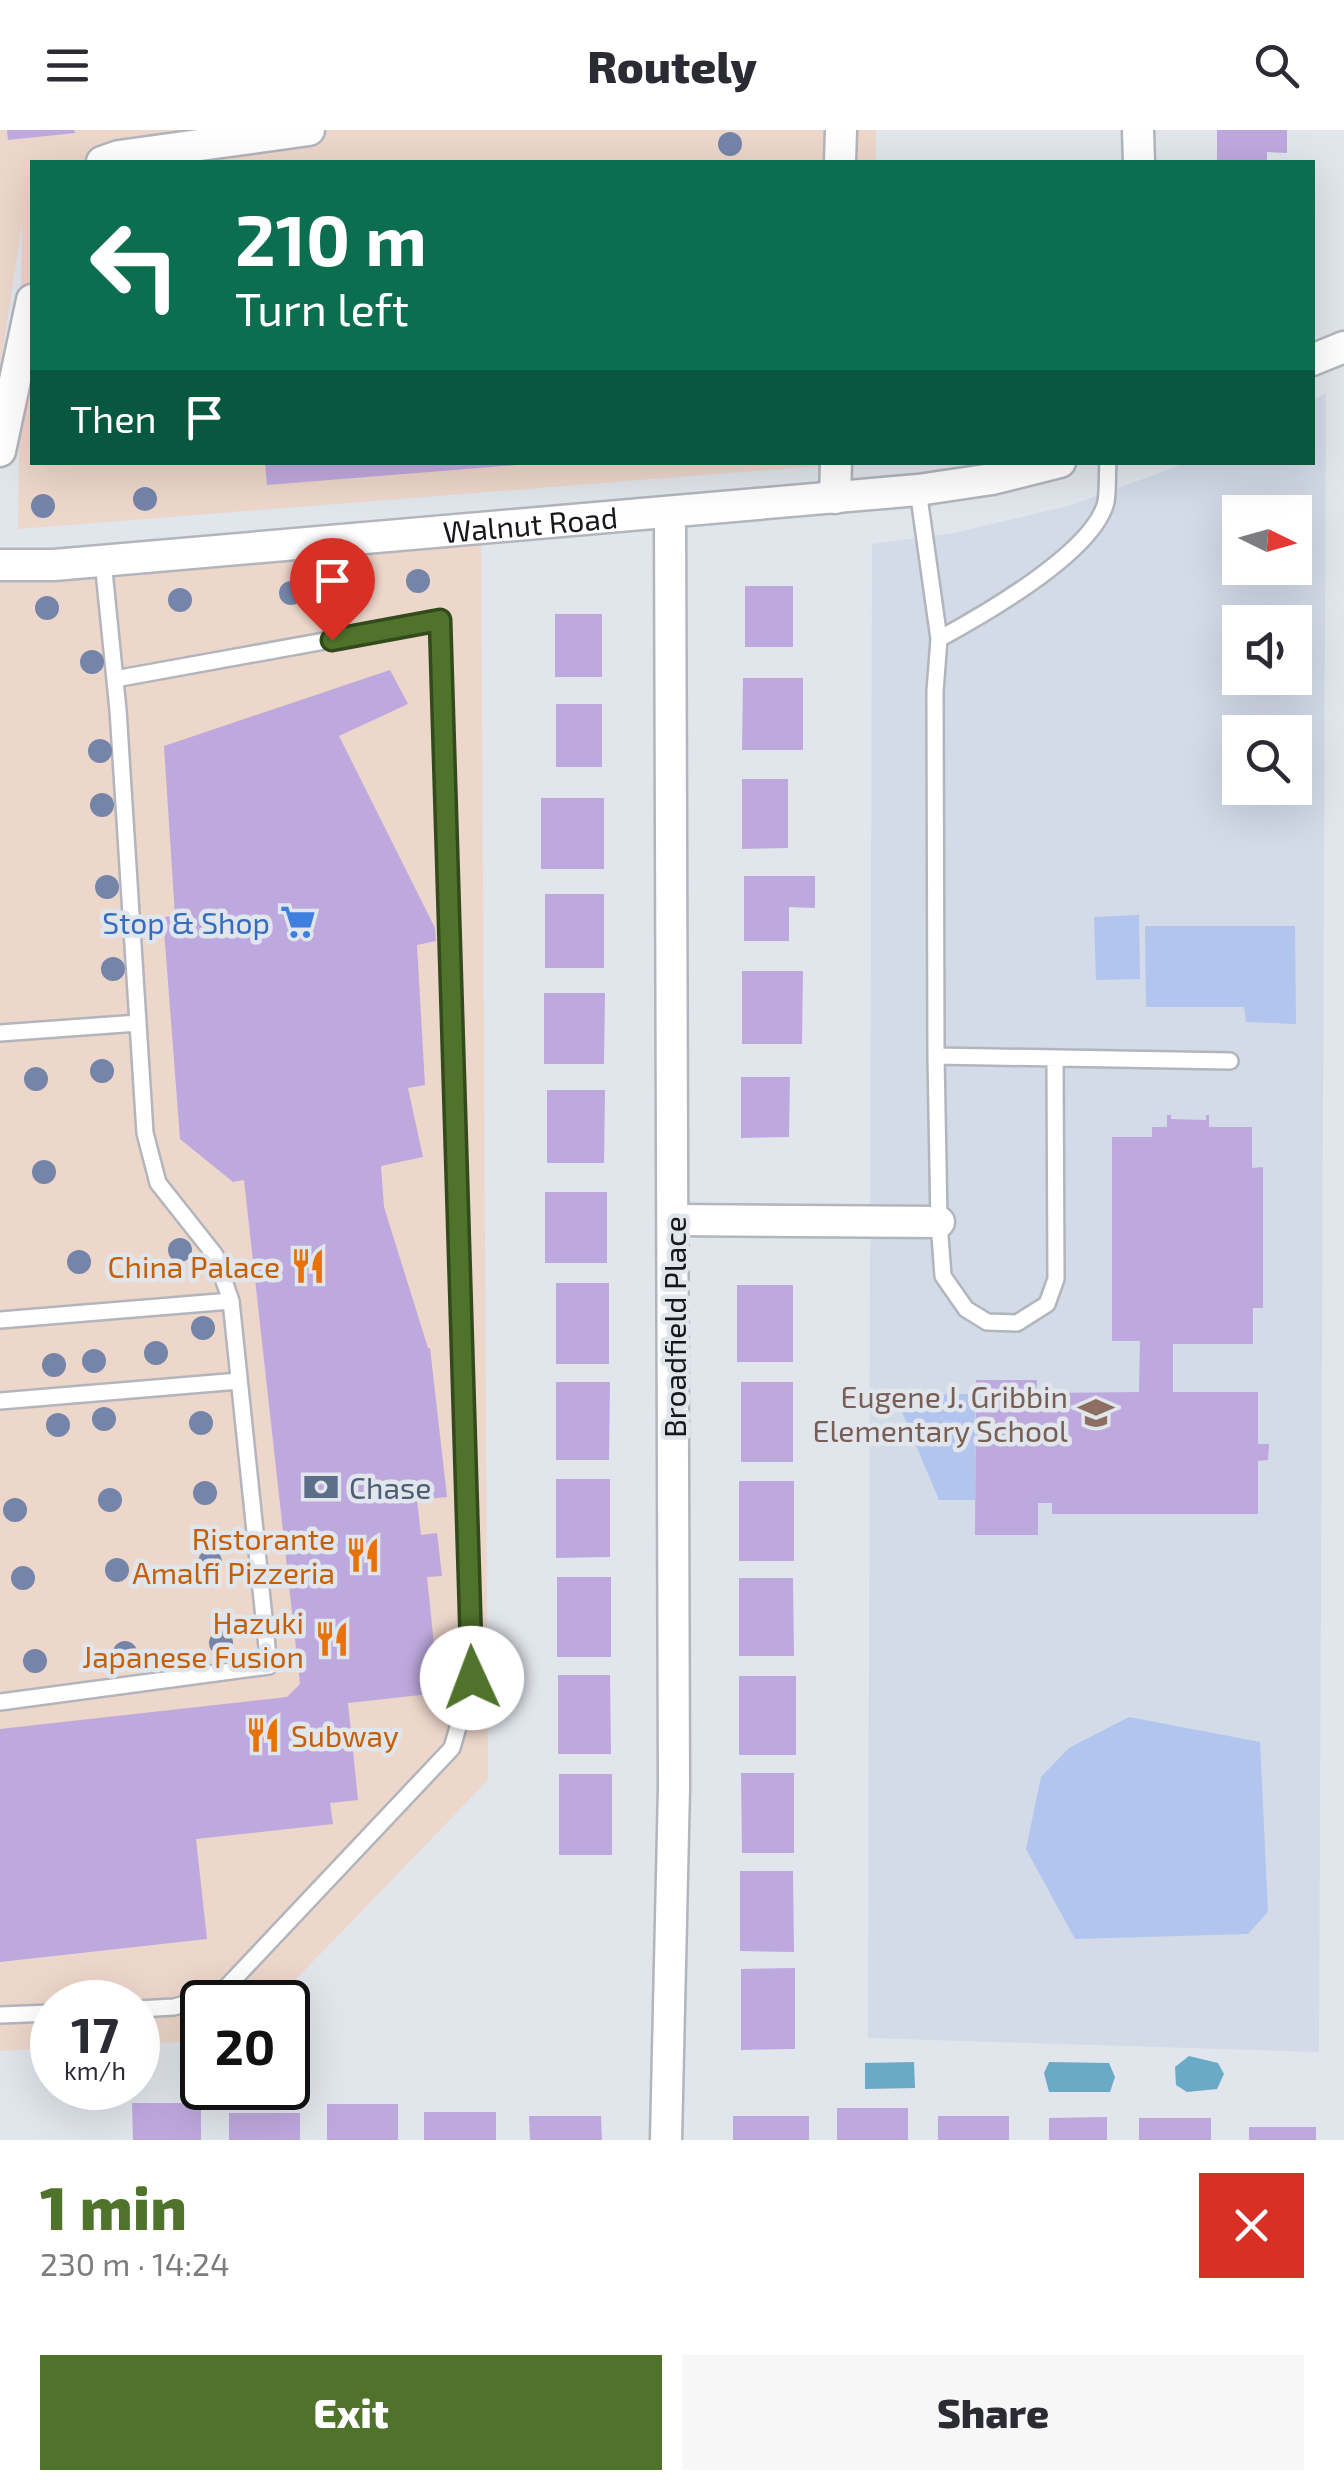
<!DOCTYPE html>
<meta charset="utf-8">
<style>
body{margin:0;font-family:"Exo 2",sans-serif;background:#f7f7f7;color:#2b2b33;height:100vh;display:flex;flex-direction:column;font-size:38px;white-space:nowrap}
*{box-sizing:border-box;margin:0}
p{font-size:32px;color:#7c7c81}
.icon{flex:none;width:55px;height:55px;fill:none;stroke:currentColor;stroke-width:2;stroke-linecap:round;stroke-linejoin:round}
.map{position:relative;height:2010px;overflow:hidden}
.details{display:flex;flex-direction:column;background:#fff;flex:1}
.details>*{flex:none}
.banner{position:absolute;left:30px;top:30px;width:1285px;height:305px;border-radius:0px;box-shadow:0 10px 40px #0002;background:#0b6e4f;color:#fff;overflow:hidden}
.needle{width:65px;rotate:95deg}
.controls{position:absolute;left:1222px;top:365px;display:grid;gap:20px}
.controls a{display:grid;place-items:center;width:90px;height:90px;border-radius:0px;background:#fff;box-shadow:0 10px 40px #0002;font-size:50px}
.speed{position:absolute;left:30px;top:1850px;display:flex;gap:20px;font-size:50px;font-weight:700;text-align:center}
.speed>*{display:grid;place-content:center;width:130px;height:130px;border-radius:50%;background:#fff;box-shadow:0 10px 40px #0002;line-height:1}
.speed small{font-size:25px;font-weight:400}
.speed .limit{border:5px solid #111;border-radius:15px;background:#fff;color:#111}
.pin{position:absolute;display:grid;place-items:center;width:85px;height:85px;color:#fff;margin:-102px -42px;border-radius:50% 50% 50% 0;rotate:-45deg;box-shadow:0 0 10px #0007}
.pin .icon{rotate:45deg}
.me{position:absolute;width:110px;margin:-55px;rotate:358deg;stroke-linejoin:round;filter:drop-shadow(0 0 8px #0008)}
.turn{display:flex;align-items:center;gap:35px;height:210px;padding:0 40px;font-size:45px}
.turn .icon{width:130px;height:130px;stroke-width:2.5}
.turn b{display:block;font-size:70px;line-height:85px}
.then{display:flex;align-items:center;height:95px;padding:0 40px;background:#0003;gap:20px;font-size:38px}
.round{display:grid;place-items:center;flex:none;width:105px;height:105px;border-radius:0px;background:#f7f7f7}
.head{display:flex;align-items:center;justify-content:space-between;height:170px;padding:0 40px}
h1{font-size:60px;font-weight:800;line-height:75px;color:#4f732b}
.cta{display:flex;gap:20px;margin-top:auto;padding:20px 40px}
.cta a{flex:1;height:115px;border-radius:0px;background:#4f732b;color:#fff;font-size:40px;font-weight:800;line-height:115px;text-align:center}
.cta a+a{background:#f7f7f7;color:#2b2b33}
header{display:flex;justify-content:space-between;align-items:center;height:130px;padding:0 40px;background:#fff;font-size:45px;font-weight:800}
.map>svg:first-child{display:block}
</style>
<header><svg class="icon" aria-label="menu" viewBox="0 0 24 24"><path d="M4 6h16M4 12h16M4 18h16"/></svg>Routely<svg class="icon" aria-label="search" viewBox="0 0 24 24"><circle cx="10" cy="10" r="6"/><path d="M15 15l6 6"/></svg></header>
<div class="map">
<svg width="1344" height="2010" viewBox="0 0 1344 2010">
<rect width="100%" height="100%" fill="#e1e5ec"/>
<path fill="#edd6ca" d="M 0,0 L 876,0 L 876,32 L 32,32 L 32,332 L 857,333 L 18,399 L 22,94 L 0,238 Z
M 481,399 L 488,1650 L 274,1872 L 202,1872 L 202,1911 L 138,1914 L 138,1872 L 52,1872 L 52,1918 L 0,1921 L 0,434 Z"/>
<path fill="#d3dae8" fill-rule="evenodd" d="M 1326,263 L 1319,1922 L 868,1908 L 872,414 L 954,403 L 1072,375 L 1186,333 L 1312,332 L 1313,270 ZM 1240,382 L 1295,382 L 1295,438 L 1240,438 ZM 1240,492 L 1295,492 L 1295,548 L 1240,548 ZM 1240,602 L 1295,602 L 1295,658 L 1240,658 Z"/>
<path fill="#b2c5ee" d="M 1139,785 L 1140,849 L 1096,850 L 1094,787 Z
M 1145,796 L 1295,796 L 1296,894 L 1246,892 L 1244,877 L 1146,877 Z
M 975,1264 L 975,1370 L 939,1370 L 895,1265 Z
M 1129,1587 L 1260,1612 L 1268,1782 L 1248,1804 L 1075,1809 L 1026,1719 L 1041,1647 L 1069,1618 Z"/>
<path fill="#6aaac6" d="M 1189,1926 L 1218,1933 L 1224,1944 L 1217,1959 L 1187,1962 L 1176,1955 L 1175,1937 Z
M 914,1932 L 915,1958 L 865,1959 L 865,1933 Z
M 1049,1932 L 1109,1933 L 1115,1947 L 1110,1962 L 1049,1962 L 1044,1943 Z"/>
<path fill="#bea9de" d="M 7,0 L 74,0 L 75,3 L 8,10 Z
M 1217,0 L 1287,0 L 1287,23 L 1267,22 L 1267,32 L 1217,32 Z
M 265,332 L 517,332 L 517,335 L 267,355 Z
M 745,456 L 793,456 L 793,517 L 745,517 Z
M 555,484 L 602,484 L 602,547 L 555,547 Z
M 390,540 L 408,574 L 339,606 L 435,798 L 436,811 L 417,815 L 425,955 L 408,958 L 423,1027 L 381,1036 L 384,1077 L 428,1218 L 430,1218 L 447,1367 L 417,1370 L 421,1405 L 437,1403 L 442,1446 L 427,1447 L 439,1563 L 348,1573 L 358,1670 L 330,1673 L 333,1694 L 196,1709 L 207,1809 L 0,1832 L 0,1599 L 287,1567 L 300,1554 L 244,1050 L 233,1052 L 180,1009 L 163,787 L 175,786 L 164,616 Z
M 743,548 L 803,548 L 803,620 L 742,620 Z
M 556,574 L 602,574 L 602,637 L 556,637 Z
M 742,649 L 788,649 L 788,718 L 742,719 Z
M 541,668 L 604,668 L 604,739 L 541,739 Z
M 744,746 L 815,746 L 815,778 L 789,777 L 789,811 L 744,811 Z
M 545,764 L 604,764 L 604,838 L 545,838 Z
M 742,841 L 803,841 L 802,914 L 742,914 Z
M 544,863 L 605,863 L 604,934 L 544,934 Z
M 741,947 L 790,947 L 789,1007 L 741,1008 Z
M 547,960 L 605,960 L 604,1033 L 547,1033 Z
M 1167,985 L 1171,985 L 1171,989 L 1206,990 L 1206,985 L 1209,985 L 1209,997 L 1252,997 L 1252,1038 L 1263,1037 L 1263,1178 L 1253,1178 L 1253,1214 L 1173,1214 L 1173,1262 L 1258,1262 L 1258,1314 L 1269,1314 L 1268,1330 L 1258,1331 L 1258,1384 L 1052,1384 L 1052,1373 L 1038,1373 L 1038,1405 L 975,1405 L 976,1250 L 1037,1250 L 1036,1271 L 1051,1271 L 1051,1263 L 1139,1262 L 1140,1211 L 1112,1211 L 1112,1007 L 1152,1007 L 1152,997 L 1167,997 Z
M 545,1062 L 607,1062 L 607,1133 L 545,1133 Z
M 556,1153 L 609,1153 L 609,1234 L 556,1234 Z
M 737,1155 L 793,1155 L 793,1232 L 737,1232 Z
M 556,1252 L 610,1252 L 609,1330 L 556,1330 Z
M 741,1252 L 793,1252 L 793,1332 L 741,1332 Z
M 556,1349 L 610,1349 L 610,1427 L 556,1428 Z
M 739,1351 L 794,1351 L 794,1431 L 739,1431 Z
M 557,1447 L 611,1447 L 611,1527 L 557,1527 Z
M 739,1448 L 793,1448 L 794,1526 L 739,1526 Z
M 558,1545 L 610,1545 L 611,1624 L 558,1624 Z
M 739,1546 L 796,1546 L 796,1625 L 739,1625 Z
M 741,1643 L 794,1643 L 794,1723 L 742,1723 Z
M 559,1644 L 612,1644 L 612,1725 L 559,1725 Z
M 740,1741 L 793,1741 L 794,1822 L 740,1821 Z
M 795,1838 L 795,1919 L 741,1920 L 741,1839 Z
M 132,1973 L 201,1973 L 201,2010 L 133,2010 Z
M 327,1974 L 398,1974 L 398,2010 L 327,2010 Z
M 837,1978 L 908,1978 L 908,2010 L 837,2010 Z
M 424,1982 L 496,1982 L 496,2010 L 424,2010 Z
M 229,1983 L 300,1983 L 300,2010 L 229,2010 Z
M 529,1986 L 601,1986 L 602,2010 L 530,2010 Z
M 733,1986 L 809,1986 L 809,2010 L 733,2010 Z
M 938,1986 L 1009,1986 L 1009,2010 L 938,2010 Z
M 1107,1987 L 1107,2010 L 1049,2010 L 1049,1988 Z
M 1139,1988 L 1211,1988 L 1211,2010 L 1139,2010 Z
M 1249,1997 L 1316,1997 L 1316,2010 L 1249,2010 Z"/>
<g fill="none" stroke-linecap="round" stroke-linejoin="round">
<defs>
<path id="lane" d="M 918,360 L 939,509 L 935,561 L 936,926
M 939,509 C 983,485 1094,422 1106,372 C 1108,360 1107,345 1108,332
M 115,549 L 440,490 L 472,1548 L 452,1618 L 220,1864 L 174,1877 L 138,1879
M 0,903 L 138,893
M 1055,928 L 1056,1149 L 1047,1174 L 1017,1193 L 987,1192 L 966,1179 L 943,1146 L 939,1092 L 936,926 L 1230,931
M 0,1190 L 231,1171
M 0,1271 L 239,1251
M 0,1572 L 269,1536 L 231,1171 L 215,1125 L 158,1053 L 145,1003 L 118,580 L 103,431
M 0,1885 L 52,1883"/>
<g id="street">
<path d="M 1138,0 L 1139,32"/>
<path d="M 102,32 L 119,26 L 309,0"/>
<path d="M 840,32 L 841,0"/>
<path d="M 1312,230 L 1344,217"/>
<path d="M 0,321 L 32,170"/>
<path d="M 835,368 L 836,332"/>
<path id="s1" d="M 0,435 L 54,435 L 918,360 L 992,349 L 1060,332"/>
<path d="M 674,1090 L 939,1092"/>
<path d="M 666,2010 L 674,1657 L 670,383"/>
</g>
</defs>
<use href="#lane" stroke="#b2b5bc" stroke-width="20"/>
<use href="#street" stroke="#b2b5bc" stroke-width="35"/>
<use href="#lane" stroke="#fff" stroke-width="15"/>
<use href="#street" stroke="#fff" stroke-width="30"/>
</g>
<g fill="#7585a9">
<circle cx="730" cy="14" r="12"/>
<circle cx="145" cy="369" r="12"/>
<circle cx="43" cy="376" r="12"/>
<circle cx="418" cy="451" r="12"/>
<circle cx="291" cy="463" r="12"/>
<circle cx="180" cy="470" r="12"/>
<circle cx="47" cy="478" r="12"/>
<circle cx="92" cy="532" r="12"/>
<circle cx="100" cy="621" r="12"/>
<circle cx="102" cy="675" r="12"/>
<circle cx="107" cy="757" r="12"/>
<circle cx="113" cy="839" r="12"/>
<circle cx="102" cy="941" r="12"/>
<circle cx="36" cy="949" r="12"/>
<circle cx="44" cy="1042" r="12"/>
<circle cx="180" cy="1120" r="12"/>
<circle cx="79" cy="1132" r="12"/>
<circle cx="203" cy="1198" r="12"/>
<circle cx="156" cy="1223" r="12"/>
<circle cx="94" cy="1231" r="12"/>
<circle cx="54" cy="1235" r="12"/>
<circle cx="104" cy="1289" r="12"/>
<circle cx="201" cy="1293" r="12"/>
<circle cx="58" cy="1295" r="12"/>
<circle cx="205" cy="1363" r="12"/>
<circle cx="110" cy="1370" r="12"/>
<circle cx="15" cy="1380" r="12"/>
<circle cx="210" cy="1432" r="12"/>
<circle cx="117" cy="1440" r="12"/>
<circle cx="23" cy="1448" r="12"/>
<circle cx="221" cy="1513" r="12"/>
<circle cx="125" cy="1523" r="12"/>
<circle cx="35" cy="1531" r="12"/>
</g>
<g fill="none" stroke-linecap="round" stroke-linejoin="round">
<defs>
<path id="route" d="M 332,510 L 440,490 L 472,1548"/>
</defs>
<use href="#route" stroke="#334b1c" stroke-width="25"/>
<use href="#route" stroke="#4f732b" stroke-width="18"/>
</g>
<defs>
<symbol id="supermarket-bare" viewBox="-9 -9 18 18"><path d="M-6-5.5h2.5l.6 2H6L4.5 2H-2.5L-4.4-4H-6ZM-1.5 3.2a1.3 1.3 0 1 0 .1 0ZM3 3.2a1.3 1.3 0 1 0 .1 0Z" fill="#3f7fe0" stroke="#e1e5ec" stroke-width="2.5" paint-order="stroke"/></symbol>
<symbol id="restaurant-bare" viewBox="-9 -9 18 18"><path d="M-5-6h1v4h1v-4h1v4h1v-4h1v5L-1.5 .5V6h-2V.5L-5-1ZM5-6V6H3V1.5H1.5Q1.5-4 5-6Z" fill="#e8710a" stroke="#e1e5ec" stroke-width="2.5" paint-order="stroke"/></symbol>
<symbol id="school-bare" viewBox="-9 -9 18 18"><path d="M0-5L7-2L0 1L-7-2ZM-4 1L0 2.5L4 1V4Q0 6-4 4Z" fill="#8d6e63" stroke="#e1e5ec" stroke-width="2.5" paint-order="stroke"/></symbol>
<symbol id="bank-bare" viewBox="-9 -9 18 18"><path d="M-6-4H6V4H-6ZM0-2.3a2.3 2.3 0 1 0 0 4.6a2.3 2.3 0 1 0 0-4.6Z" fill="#5c6f8a" stroke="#e1e5ec" stroke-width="2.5" paint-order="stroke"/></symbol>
</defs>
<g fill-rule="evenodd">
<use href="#supermarket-bare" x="273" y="767" width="50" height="50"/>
<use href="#restaurant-bare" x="283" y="1111" width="50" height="50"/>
<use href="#school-bare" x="1071" y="1258" width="50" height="50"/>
<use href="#bank-bare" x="296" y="1332" width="50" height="50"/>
<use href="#restaurant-bare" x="338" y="1400" width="50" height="50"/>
<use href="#restaurant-bare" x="307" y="1484" width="50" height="50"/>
<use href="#restaurant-bare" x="238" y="1580" width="50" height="50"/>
</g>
<g text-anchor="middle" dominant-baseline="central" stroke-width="9" stroke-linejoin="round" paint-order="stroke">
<g font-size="30" fill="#17181b" stroke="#e1e5ec">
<text stroke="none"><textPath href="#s1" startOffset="532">Walnut Road</textPath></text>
<text transform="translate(674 1197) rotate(-90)">Broadfield Place</text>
</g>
<g font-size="30" fill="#366cbe" stroke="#e1e5ec" text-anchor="end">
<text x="270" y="792">Stop &amp; Shop</text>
</g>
<g font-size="30" fill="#c56008" stroke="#e1e5ec" text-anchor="end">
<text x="280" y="1136">China Palace</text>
<text x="335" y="1408">Ristorante<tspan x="335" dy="34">Amalfi Pizzeria</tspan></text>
<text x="304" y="1492">Hazuki<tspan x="304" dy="34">Japanese Fusion</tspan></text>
<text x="291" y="1605" text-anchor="start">Subway</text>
</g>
<g font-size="30" fill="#785e54" stroke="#e1e5ec" text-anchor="end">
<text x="1068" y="1266">Eugene J. Gribbin<tspan x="1068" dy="34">Elementary School</tspan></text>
</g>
<g font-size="30" fill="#4e5e75" stroke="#e1e5ec" text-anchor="start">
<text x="349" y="1357">Chase</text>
</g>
</g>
</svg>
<div class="controls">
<a><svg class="needle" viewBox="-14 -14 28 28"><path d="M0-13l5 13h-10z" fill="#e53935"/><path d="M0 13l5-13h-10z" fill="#7c7c81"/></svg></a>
<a><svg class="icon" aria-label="sound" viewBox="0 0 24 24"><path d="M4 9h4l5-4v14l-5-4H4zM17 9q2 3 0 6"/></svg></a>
<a><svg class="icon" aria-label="search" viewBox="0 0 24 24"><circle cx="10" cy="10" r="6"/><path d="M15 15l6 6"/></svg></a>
</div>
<div class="speed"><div>17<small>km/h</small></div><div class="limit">20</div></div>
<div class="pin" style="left:332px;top:510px;background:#d93025"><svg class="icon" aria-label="arrive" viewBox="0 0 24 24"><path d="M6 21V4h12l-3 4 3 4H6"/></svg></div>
<svg class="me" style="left:472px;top:1548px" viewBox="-20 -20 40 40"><circle r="19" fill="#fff"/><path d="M0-13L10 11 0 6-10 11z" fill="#4f732b"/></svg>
<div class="banner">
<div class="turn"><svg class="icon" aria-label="left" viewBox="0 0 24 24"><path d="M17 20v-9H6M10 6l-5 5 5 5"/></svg><div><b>210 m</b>Turn left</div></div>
<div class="then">Then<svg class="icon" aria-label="arrive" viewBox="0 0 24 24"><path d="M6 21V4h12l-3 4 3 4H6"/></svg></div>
</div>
</div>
<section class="details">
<div class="head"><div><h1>1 min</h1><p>230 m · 14:24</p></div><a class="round" style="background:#d93025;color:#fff"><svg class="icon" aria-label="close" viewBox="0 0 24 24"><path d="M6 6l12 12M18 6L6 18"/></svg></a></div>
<div class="cta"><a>Exit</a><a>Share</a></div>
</section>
